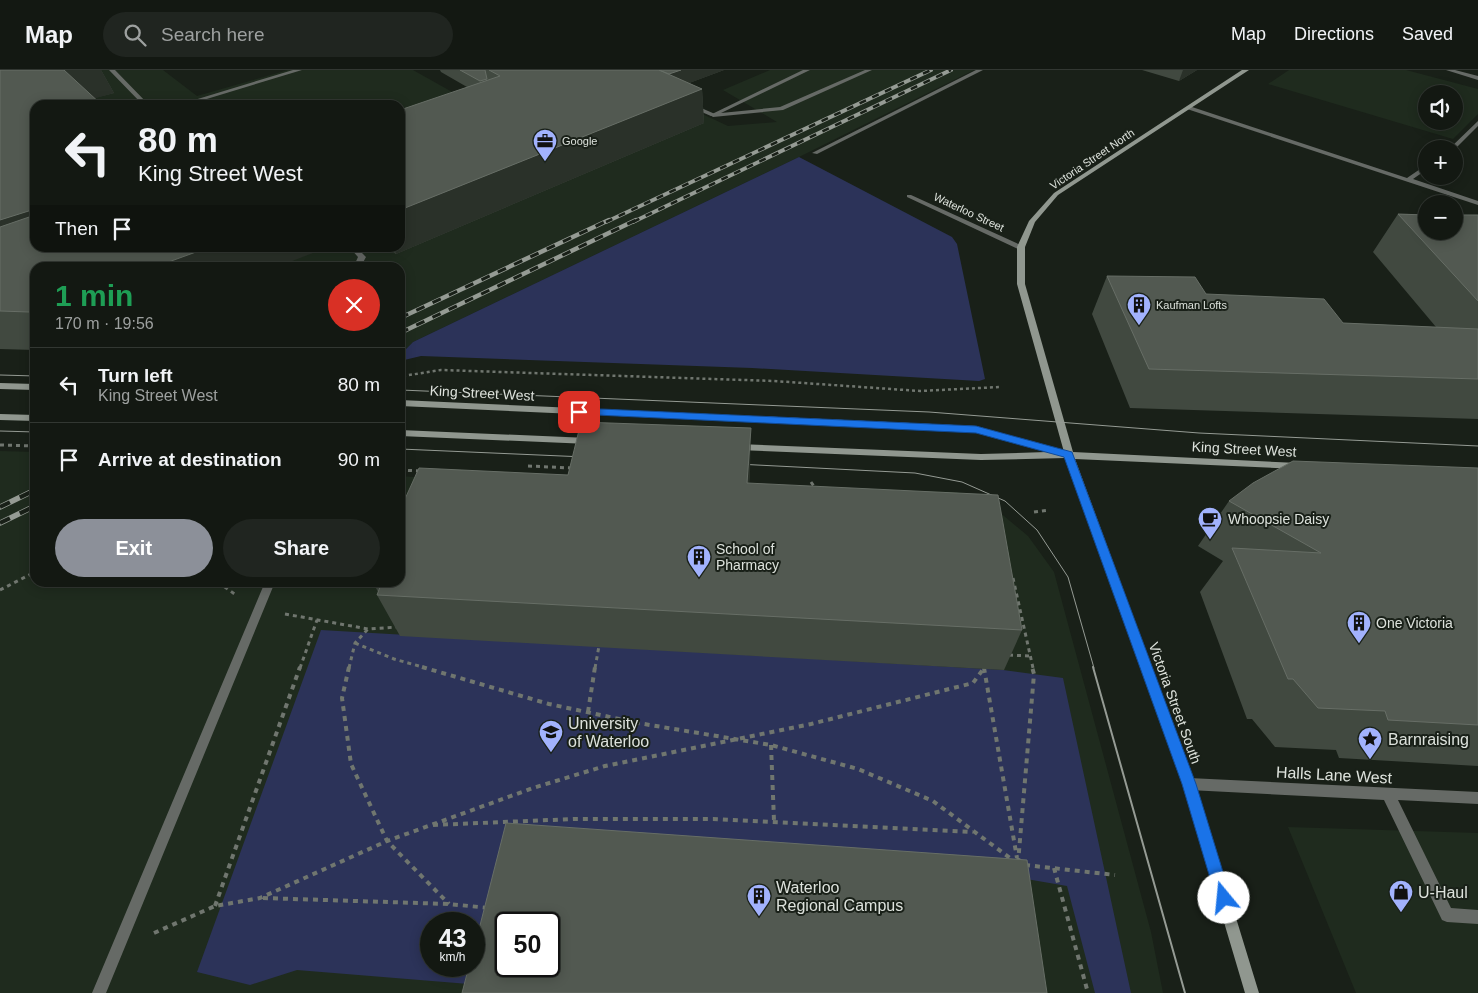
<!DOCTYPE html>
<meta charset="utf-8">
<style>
body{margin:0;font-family:Arial,sans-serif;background:#202520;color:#f1f3f6;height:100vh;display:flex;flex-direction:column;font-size:19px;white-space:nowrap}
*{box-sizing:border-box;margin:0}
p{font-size:16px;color:#9da09f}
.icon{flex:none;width:28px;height:28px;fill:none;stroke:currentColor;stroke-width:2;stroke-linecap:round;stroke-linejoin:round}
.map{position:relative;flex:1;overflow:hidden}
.sheet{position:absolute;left:30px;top:192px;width:375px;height:325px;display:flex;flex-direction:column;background:#131812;border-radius:15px;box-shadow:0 2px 12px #0003,0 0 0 1px #323732}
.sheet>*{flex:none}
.guide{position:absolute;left:30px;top:30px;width:375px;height:152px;border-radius:15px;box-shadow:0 2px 12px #0003,0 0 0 1px #323732;background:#131812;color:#f1f3f6;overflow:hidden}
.buttons{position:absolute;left:1418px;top:15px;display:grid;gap:10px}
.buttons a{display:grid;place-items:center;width:45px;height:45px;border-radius:50%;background:#131812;box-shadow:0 2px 12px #0003,0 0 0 1px #323732;font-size:25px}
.speed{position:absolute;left:420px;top:842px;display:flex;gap:10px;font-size:25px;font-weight:700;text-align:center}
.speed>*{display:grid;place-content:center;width:65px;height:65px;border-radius:50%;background:#131812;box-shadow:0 2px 12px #0003,0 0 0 1px #323732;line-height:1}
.speed small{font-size:12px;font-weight:400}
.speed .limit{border:2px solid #111;border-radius:8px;background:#fff;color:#111}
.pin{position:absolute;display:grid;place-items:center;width:42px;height:42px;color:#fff;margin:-21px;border-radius:10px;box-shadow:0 2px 8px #0006}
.me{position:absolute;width:55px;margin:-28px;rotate:343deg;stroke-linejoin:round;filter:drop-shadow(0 0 4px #0008)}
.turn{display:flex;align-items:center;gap:18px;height:105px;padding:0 25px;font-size:22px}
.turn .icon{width:65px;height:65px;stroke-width:2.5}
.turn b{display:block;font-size:35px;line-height:42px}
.then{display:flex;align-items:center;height:48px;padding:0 25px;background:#0003;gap:10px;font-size:19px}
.round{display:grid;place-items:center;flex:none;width:52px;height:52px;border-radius:26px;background:#202520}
.overview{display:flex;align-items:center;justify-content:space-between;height:85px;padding:0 25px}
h1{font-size:30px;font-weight:600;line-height:38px;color:#1e9e55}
.action{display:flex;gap:10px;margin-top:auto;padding:10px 25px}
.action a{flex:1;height:58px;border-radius:30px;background:#8c9099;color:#fff;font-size:20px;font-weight:600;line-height:58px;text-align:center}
.action a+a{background:#202520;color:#f1f3f6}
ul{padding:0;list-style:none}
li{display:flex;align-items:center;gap:15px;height:75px;padding:0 25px;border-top:1px solid #323732}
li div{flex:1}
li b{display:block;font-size:19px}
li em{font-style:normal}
header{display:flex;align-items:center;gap:30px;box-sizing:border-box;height:70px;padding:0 25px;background:#131812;border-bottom:1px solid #323732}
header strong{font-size:24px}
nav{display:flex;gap:28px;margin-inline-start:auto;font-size:18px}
.search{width:350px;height:45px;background:#202520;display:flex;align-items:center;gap:12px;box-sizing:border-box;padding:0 18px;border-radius:28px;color:#9da09f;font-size:19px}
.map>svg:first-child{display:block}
</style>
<header>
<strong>Map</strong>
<div class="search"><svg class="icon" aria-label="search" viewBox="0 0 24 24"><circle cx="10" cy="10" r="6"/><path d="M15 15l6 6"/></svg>Search here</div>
<nav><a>Map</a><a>Directions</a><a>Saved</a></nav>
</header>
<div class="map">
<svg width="1478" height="923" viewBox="0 0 1478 923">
<rect width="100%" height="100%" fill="#192018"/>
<path fill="#1f2b1e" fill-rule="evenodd" d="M 58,0 L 163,0 L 197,26 L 288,0 L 413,0 L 454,23 L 400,42 L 400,35 L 35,35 Z
M 770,0 L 974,0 L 799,87 L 413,272 L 400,285 L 400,198 L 47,198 L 104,178 L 400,178 L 612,2 L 728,56 L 777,52 L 723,20 Z
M 1289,0 L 1406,0 L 1478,19 L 1478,44 L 1453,69 L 1268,14 ZM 1426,24 L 1454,24 L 1454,51 L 1426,51 Z
M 0,381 L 35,382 L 35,512 L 400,512 L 400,406 L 467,411 L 957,422 L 998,441 L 1028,466 L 1054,502 L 1151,862 L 1163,923 L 0,923 ZM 431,854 L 474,854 L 474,896 L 431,896 ZM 506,854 L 549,854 L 549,896 L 506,896 Z
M 1288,757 L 1478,763 L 1478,923 L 1356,923 Z"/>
<path fill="#2c3359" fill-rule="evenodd" d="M 799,87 L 952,167 L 957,174 L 985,309 L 979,311 L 752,298 L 421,286 L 400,291 L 400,285 L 413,272 Z
M 321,560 L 1003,600 L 1063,608 L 1131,923 L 1095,923 L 1067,816 L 1014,807 L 517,772 L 481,915 L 297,900 L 250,915 L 197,902 ZM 431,854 L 474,854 L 474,896 L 431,896 Z"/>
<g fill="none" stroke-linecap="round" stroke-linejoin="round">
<path stroke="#70766f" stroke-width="2.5" stroke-dasharray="3 3" stroke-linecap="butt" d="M 403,306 L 441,300 L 774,311 L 920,321 L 1000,317"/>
<path stroke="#70766f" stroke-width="3" stroke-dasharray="4 4" stroke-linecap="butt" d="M 0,375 L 35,376
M 528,396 L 572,398
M 400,400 L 420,401
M 811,412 L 816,419
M 400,424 L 410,425
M 1034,442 L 1049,440
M 1013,508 L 1033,598
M 218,512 L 236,525
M 0,520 L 35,502
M 285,544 L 368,559 L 397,557
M 355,573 L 394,589 L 426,598
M 1009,585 L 1030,586
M 300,598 L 317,550
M 349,598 L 355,573 L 368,559
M 595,598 L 599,576"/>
<path stroke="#70766f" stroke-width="4" stroke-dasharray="5 5" stroke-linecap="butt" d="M 349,597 L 342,628 L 351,694 L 387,771 L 449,834
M 422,597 L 549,634 L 638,653 L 771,675 L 858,699 L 933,731 L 1014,791
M 984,598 L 1017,788
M 588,642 L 595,597
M 771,675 L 774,751
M 433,755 L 574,749 L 713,749 L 973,762
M 1018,793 L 1034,604 L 1032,597
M 1025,795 L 1115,805
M 1054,798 L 1088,923
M 263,828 L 449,834 L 489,838
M 215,836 L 300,597
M 154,863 L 215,836 L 260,828 L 387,771 L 533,718 L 605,696 L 811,654 L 973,613 L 984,598"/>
<path fill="#666a66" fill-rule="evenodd" d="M 109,0 L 115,0 L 149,35 L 143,35 Z
M 293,0 L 302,0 L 187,35 L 178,35 Z
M 803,0 L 810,0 L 721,43 L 780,37 L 865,0 L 872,0 L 783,40 L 713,47 L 710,45 Z
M 976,0 L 983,0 L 817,84 L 812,83 Z
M 1189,36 L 1407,108 L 1426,95 L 1426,100 L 1413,109 L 1478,131 L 1478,135 L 1187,39 L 1186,38 Z
M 1478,51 L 1478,56 L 1454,80 L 1454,79 L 1449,79 Z
M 350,178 L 357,178 L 366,187 L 360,198 L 353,198 L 358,187 Z
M 265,512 L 275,512 L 106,923 L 92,923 Z
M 1189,708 L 1478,722 L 1478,734 L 1398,730 L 1451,838 L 1478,840 L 1478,854 L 1447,852 L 1442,850 L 1384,730 L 1189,720 L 1185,718 L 1183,714 L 1185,710 Z"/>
<path fill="#666a66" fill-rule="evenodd" d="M 692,34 L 715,44 L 716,45 L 711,46 L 690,37 L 689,36 Z
M 907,125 L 911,125 L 1025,177 L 1018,179 L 907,127 Z"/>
<path fill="#666a66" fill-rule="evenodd" d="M 1446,0 L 1455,0 L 1478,6 L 1478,10 Z"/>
<path fill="#90978f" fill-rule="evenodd" d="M 1242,0 L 1249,0 L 1058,125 L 1035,152 L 1025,177 L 1025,214 L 1073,382 L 1298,393 L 1303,396 L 1298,399 L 1075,389 L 1195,714 L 1259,923 L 1245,923 L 1183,714 L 1066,388 L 981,390 L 738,380 L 733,377 L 738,374 L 981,384 L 1047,382 L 976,362 L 400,336 L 400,330 L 976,356 L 1061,380 L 1064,382 L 1017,214 L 1017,177 L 1029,151 L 1054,123 Z
M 0,313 L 35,314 L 35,320 L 0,319 Z
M 0,344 L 35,345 L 35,351 L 0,350 Z
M 400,360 L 589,368 L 594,371 L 589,374 L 400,366 Z"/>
<path stroke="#959b94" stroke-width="1" d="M 0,305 L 35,306
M 400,320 L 929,342 L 1199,363 L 1478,376
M 0,361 L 35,362
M 400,379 L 585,387
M 737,394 L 915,403 L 962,412 L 1005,431 L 1037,460 L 1068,507 L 1094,598"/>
<path stroke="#959b94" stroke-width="2" d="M 1093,597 L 1185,923"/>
<defs>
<path id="rail-far2" d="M 606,152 L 931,0
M 633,152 L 951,0"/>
<path id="rail-far1" d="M 400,248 L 609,150
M 400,263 L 636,150"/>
<path id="rail" d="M 0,437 L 35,420
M 0,453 L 35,436"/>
</defs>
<use href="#rail-far2" stroke="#959b94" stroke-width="4"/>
<use href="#rail-far1" stroke="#959b94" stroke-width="4.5"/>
<use href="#rail" stroke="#959b94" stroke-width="5.5"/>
<use href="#rail-far2" stroke="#192018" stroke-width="2.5" stroke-dasharray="7" stroke-linecap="butt"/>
<use href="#rail-far1" stroke="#192018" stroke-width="3" stroke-dasharray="9" stroke-linecap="butt"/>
<use href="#rail" stroke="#192018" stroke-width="4" stroke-dasharray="11" stroke-linecap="butt"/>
</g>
<path fill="#414940" d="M 0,0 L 101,0 L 114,23 L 94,28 L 35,35 L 35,280 L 0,279 Z
M 440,0 L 724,0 L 689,13 L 702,19 L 704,53 L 396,184 L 387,178 L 400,178 L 467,17 L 441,2 Z
M 1142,0 L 1197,0 L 1179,11 Z
M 1398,144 L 1478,145 L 1478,349 L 1130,338 L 1092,244 L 1107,206 L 1206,224 L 1343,253 L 1436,257 L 1373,182 Z
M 1478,398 L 1478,696 L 1339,688 L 1336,680 L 1275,677 L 1252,649 L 1247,649 L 1200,522 L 1223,491 L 1198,476 L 1229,431 Z
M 750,402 L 749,413 L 1022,560 L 1004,600 L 400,566 L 377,525 L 378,522 L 373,512 L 400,512 L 568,405 Z"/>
<path fill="#2a3129" d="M 63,0 L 101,0 L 114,23 L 82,32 Z
M 681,0 L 724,0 L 668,21 L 667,5 Z
M 1183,0 L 1197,0 L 1179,11 Z
M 702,19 L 704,53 L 396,184 L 394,178 L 400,178 L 400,140 Z
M 35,139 L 35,178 L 0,188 L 0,150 Z
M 207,178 L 326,178 L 274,198 L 152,198 Z
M 35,240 L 35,250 L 29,242 Z
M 751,358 L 750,402 L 747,456 L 747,413 Z"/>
<path fill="#525951" stroke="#676e66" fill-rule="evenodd" d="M 0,0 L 64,0 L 102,35 L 35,35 L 35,139 L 0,150 Z
M 460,0 L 485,0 L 487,9 L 480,11 Z
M 489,0 L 659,0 L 702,19 L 400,140 L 400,40 L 500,6 Z
M 659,0 L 681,0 L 669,4 Z
M 1398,144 L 1426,145 L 1426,161 L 1454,161 L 1454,145 L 1478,145 L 1478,231 Z
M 35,145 L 35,178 L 207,178 L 152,198 L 35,198 L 35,240 L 29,242 L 0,241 L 0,157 Z
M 1107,206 L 1195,207 L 1206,224 L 1324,229 L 1343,253 L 1478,259 L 1478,309 L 1149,299 Z
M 581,352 L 751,358 L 747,413 L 998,425 L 1022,560 L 377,525 L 382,512 L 400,512 L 400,440 L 419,398 L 568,405 Z
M 1293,391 L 1478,398 L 1478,655 L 1388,650 L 1385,641 L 1318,638 L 1293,609 L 1288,609 L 1232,478 L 1321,483 L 1229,431 L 1253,413 Z
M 506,753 L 1027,790 L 1047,923 L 462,923 L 469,896 L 474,896 L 474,879 ZM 506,854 L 549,854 L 549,896 L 506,896 Z"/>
<path fill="#1a73e8" stroke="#114b97" d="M 579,338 L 976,356 L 1072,382 L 1196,714 L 1231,828 L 1229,834 L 1224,836 L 1218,834 L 1216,828 L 1182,714 L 1064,387 L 976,363 L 575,344 L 574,342 Z"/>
<defs>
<symbol id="office-pin" viewBox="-11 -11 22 30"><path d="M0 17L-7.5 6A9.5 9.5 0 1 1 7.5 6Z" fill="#a2b2fd" stroke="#192018"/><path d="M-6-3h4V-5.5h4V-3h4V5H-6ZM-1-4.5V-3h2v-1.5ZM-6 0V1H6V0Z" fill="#111"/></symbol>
<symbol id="building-pin" viewBox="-11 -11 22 30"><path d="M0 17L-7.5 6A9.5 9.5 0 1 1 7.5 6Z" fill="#a2b2fd" stroke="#192018"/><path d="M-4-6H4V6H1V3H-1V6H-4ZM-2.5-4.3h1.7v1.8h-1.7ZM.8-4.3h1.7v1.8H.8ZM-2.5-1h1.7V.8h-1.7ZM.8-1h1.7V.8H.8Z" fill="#111"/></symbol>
<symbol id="cafe-pin" viewBox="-11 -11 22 30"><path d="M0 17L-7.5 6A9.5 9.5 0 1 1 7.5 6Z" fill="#a2b2fd" stroke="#192018"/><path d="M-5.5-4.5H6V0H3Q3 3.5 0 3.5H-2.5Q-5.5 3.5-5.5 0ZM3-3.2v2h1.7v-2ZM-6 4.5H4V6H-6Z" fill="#111"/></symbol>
<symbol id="university-pin" viewBox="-11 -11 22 30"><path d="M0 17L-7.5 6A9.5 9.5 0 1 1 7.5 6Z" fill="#a2b2fd" stroke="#192018"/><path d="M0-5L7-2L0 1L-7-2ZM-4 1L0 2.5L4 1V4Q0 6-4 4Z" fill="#111"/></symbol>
<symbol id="sight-pin" viewBox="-11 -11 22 30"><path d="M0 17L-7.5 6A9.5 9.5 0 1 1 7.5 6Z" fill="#a2b2fd" stroke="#192018"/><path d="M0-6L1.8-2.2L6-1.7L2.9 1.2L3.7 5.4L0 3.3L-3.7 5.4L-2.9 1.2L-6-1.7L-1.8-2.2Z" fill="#111"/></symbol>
<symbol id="shop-pin" viewBox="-11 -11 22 30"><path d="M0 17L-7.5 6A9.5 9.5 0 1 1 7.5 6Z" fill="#a2b2fd" stroke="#192018"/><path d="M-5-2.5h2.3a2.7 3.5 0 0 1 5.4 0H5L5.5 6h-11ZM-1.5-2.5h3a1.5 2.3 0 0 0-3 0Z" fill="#111"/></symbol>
</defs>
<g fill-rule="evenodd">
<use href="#office-pin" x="531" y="57" width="28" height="38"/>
<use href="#building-pin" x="1125" y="221" width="28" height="38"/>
<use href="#cafe-pin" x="1196" y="435" width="28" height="38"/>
<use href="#building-pin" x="685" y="473" width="28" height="38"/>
<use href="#building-pin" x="1345" y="539" width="28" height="38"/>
<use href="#university-pin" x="537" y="648" width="28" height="38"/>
<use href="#sight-pin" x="1356" y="655" width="28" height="38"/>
<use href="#shop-pin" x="1387" y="808" width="28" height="38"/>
<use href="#building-pin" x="745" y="812" width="28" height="38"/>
</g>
<g text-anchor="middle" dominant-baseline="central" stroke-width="4" stroke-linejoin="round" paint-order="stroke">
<g font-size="11" fill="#dde2dc" stroke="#192018" text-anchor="start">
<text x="562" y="71">Google</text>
<text x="1156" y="235">Kaufman Lofts</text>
</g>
<g font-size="11" fill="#dde2dc" stroke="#192018">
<text transform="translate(1092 89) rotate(-34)">Victoria Street North</text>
<text transform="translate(969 142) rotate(25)">Waterloo Street</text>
</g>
<g font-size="14" fill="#dde2dc" stroke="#192018">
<text transform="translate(482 323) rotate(3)">King Street West</text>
<text transform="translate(1244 379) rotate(3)">King Street West</text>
<text transform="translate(1175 633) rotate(70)">Victoria Street South</text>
</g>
<g font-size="14" fill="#dde2dc" stroke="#192018" text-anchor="start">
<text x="1228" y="449">Whoopsie Daisy</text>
<text x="716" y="479">School of<tspan x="716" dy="16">Pharmacy</tspan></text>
<text x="1376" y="553">One Victoria</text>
</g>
<g font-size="16" fill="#dde2dc" stroke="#192018" text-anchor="start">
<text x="568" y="653">University<tspan x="568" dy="18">of Waterloo</tspan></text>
<text x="1388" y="669">Barnraising</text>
<text x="776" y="817">Waterloo<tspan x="776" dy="18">Regional Campus</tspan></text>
<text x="1418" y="822">U-Haul</text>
</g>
<g font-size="16" fill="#dde2dc" stroke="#192018">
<text transform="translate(1334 705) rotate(3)">Halls Lane West</text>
</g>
</g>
</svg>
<div class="buttons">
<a><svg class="icon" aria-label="sound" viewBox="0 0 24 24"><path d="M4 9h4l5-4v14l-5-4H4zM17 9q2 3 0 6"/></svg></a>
<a>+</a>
<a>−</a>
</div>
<div class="speed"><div>43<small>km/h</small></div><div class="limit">50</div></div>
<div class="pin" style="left:579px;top:342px;background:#d93025"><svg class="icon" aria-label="arrive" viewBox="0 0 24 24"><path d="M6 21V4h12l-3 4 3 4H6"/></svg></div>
<svg class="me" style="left:1224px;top:828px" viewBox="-20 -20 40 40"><circle r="19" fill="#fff"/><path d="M0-13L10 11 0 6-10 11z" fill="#1a73e8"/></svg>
<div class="guide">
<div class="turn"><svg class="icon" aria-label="left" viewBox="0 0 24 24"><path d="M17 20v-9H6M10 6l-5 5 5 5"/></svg><div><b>80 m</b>King Street West</div></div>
<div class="then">Then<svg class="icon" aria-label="arrive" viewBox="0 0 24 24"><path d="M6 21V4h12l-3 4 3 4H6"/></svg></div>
</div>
<section class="sheet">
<div class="overview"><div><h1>1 min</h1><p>170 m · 19:56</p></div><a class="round" style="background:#d93025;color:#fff"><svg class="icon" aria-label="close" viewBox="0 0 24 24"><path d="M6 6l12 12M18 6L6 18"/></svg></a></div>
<ul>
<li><svg class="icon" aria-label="left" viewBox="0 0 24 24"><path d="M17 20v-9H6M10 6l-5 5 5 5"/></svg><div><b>Turn left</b><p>King Street West</p></div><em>80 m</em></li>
<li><svg class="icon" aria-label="arrive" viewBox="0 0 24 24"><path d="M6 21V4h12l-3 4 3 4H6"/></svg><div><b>Arrive at destination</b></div><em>90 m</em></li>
</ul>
<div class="action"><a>Exit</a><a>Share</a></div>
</section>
</div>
